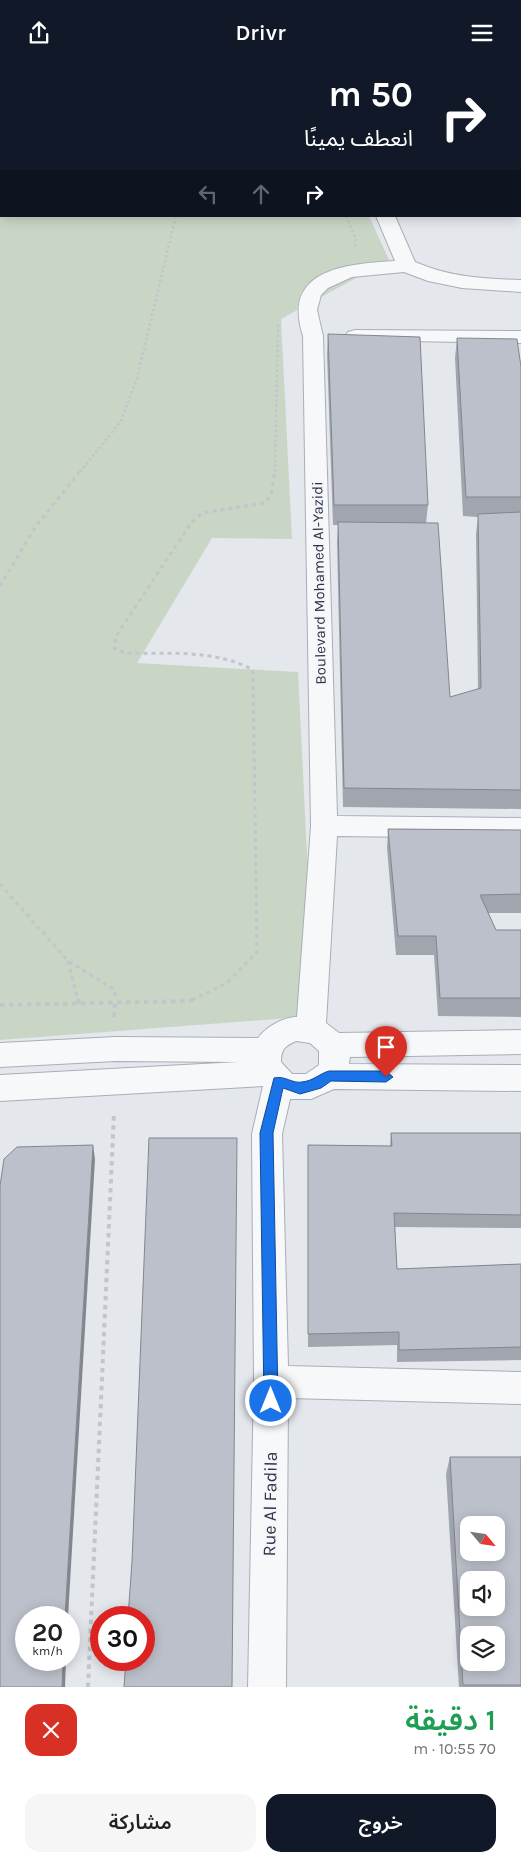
<!DOCTYPE html>
<html lang="ar">
<meta charset="utf-8">
<style>
body{margin:0;font-family:Karla,"Noto Sans Arabic",sans-serif;background:#f6f6f6;color:#222;direction:rtl;height:100vh;display:flex;flex-direction:column;font-size:19px;white-space:nowrap}
*{box-sizing:border-box;margin:0}
p{font-size:16px;color:#767676}
.icon{flex:none;width:28px;height:28px;fill:none;stroke:currentColor;stroke-width:2;stroke-linecap:round;stroke-linejoin:round}
.map{position:relative;height:1622px;overflow:hidden;direction:ltr}
.side{display:flex;flex-direction:column;background:#fff;flex:1}
.side>*{flex:none}
.top-card{position:absolute;left:0px;top:0px;width:521px;height:152px;box-shadow:0 2px 12px #0003;direction:rtl;background:#111827;color:#fff;overflow:hidden}
.needle{width:32px;rotate:119deg}
.tools{position:absolute;left:460px;top:1451px;display:grid;gap:10px}
.tools a{display:grid;place-items:center;width:45px;height:45px;border-radius:10px;background:#fff;box-shadow:0 2px 12px #0003;font-size:25px}
.speed{position:absolute;left:15px;top:1541px;display:flex;gap:10px;font-size:25px;font-weight:700;text-align:center}
.speed>*{display:grid;place-content:center;width:65px;height:65px;border-radius:50%;background:#fff;box-shadow:0 2px 12px #0003;line-height:1}
.speed small{font-size:12px;font-weight:400}
.speed .limit{border:8px solid #d22;background:#fff;color:#111}
.pin{position:absolute;display:grid;place-items:center;width:42px;height:42px;color:#fff;margin:-51px -21px;border-radius:50% 50% 50% 0;rotate:-45deg;box-shadow:0 0 5px #0007}
.pin .icon{rotate:45deg}
.me{position:absolute;width:55px;margin:-28px;rotate:0deg;stroke-linejoin:round;filter:drop-shadow(0 0 4px #0008)}
.turn{display:flex;align-items:center;gap:18px;height:105px;padding:0 25px;font-size:22px}
.turn .icon{width:65px;height:65px;stroke-width:2.5}
.turn b{display:block;font-size:35px;line-height:42px}
.lanes{display:flex;align-items:center;height:48px;padding:0 25px;background:#0003;justify-content:center;gap:25px;direction:ltr}
.lanes .off{opacity:.35}
.round{display:grid;place-items:center;flex:none;width:52px;height:52px;border-radius:15px;background:#f6f6f6}
.overview{display:flex;align-items:center;justify-content:space-between;height:85px;padding:0 25px}
h1{font-size:30px;font-weight:600;line-height:38px;color:#1e9e55}
.action{display:flex;gap:10px;margin-top:auto;padding:10px 25px}
.action a{flex:1;height:58px;border-radius:15px;background:#111827;color:#fff;font-size:20px;font-weight:600;line-height:58px;text-align:center}
.action a+a{background:#f6f6f6;color:#222}
header{display:flex;justify-content:space-between;align-items:center;height:65px;padding:0 25px;background:#111827;color:#fff;font-size:22px;font-weight:600}
.map>svg:first-child{display:block}
</style>
<header><svg class="icon" aria-label="menu" viewBox="0 0 24 24"><path d="M4 6h16M4 12h16M4 18h16"/></svg>Drivr<svg class="icon" aria-label="share" viewBox="0 0 24 24"><path d="M12 15V3M7 8l5-5 5 5M5 13v7h14v-7"/></svg></header>
<div class="map">
<svg width="521" height="1622" viewBox="0 0 521 1622">
<rect width="100%" height="100%" fill="#e4e7ec"/>
<path fill="#c9d6c5" d="M 0,0 L 299,1 L 1,1 L 1,151 L 369,151 L 389,195 L 281,254 L 292,474 L 212,473 L 137,598 L 298,607 L 315,951 L 0,975 Z"/>
<g fill="none" stroke-linecap="round" stroke-linejoin="round">
<defs>
<path id="street" d="M 308,0 L 326,0 L 327,1 L 309,1 Z
M 450,0 L 468,0 L 468,1 L 451,1 Z
M 520,15 L 521,15 L 521,25 L 520,25 Z
M 520,83 L 521,83 L 521,94 L 520,94 Z
M 376,151 L 395,151 L 415,197 C 449,212 484,214 521,215 L 521,227 L 462,223 L 428,216 L 404,207 L 352,212 L 328,223 L 321,230 L 317,245 L 323,271 L 337,751 L 521,753 L 521,773 L 337,771 L 326,958 L 339,968 L 521,965 L 521,989 L 350,992 L 349,999 L 521,1000 L 521,1026 L 334,1024 L 311,1034 L 290,1034 L 282,1069 L 288,1301 L 521,1307 L 521,1339 L 288,1333 L 286,1622 L 248,1622 L 254,1317 L 252,1069 L 263,1021 L 0,1036 L 0,1010 L 239,997 L 116,996 L 0,1002 L 0,978 L 116,972 L 258,973 C 266,962 283,952 297,952 L 311,761 L 303,271 C 281,204 346,199 395,196 ZM 296,976 L 310,978 L 319,986 L 319,1000 L 306,1009 L 292,1009 L 281,997 C 281,984 285,981 296,976 Z
M 355,265 L 521,266 L 521,278 L 348,275 L 345,271 L 348,267 Z"/>
</defs>
<use href="#street" stroke="#a9aeb7" stroke-width="2"/>
<path stroke="#c2c5cb" stroke-width="2.5" stroke-dasharray="2.5 2.5" stroke-linecap="butt" d="M 46,0 L 52,1
M 188,1 L 190,0
M 346,151 L 356,174 L 355,181
M 80,407 L 121,356 L 137,313 L 176,151
M 275,407 L 278,259"/>
<path stroke="#c2c5cb" stroke-width="3" stroke-dasharray="4 4" stroke-linecap="butt" d="M 0,521 L 36,461 L 81,405
M 0,819 L 68,896 L 115,925 L 115,935
M 68,896 L 78,935
M 192,935 L 227,918 L 257,887 L 253,605 C 215,584 167,589 125,588 L 114,583 L 116,571 L 191,458 L 202,448 L 264,438 L 271,431 L 275,405"/>
<path stroke="#c2c5cb" stroke-width="4" stroke-dasharray="4.5 4.5" stroke-linecap="butt" d="M 78,934 L 79,939
M 0,940 L 190,936 L 194,934
M 114,952 L 115,934
M 88,1622 L 114,1048"/>
<use href="#street" fill="#f7f8fa" fill-rule="evenodd"/>
</g>
<path fill="#a1a5ae" d="M 328,269 L 428,440 L 426,458 L 450,632 L 478,624 L 476,469 L 478,452 L 463,451 L 455,293 L 457,273 L 521,302 L 521,744 L 343,742 L 337,476 L 338,460 L 333,460 L 327,289 Z
M 388,764 L 521,765 L 521,848 L 488,848 L 496,865 L 521,865 L 521,952 L 438,951 L 434,890 L 396,890 L 387,783 Z
M 391,1068 L 521,1068 L 521,1163 L 395,1162 L 397,1204 L 521,1199 L 521,1295 L 397,1297 L 397,1280 L 308,1282 L 308,1080 L 390,1081 Z
M 450,1392 L 521,1392 L 521,1622 L 459,1622 L 446,1409 Z"/>
<path fill="#83868d" d="M 93,1080 L 95,1094 L 68,1552 L 65,1552 Z
M 63,1595 L 66,1595 L 65,1622 L 62,1622 Z"/>
<path fill="#bbc0ca" stroke="#83868d" fill-rule="evenodd" d="M 328,269 L 420,272 L 428,440 L 334,440 Z
M 457,273 L 517,274 L 521,302 L 521,432 L 466,432 Z
M 521,447 L 521,725 L 344,723 L 338,457 L 438,458 L 450,632 L 481,623 L 478,449 Z
M 388,764 L 521,765 L 521,829 L 480,830 L 496,865 L 521,865 L 521,933 L 440,933 L 436,871 L 398,871 Z
M 391,1068 L 521,1068 L 521,1150 L 394,1148 L 397,1204 L 521,1199 L 521,1282 L 399,1285 L 399,1267 L 308,1269 L 308,1080 L 392,1081 Z
M 149,1073 L 237,1073 L 232,1622 L 124,1622 L 126,1595 L 144,1595 L 144,1552 L 128,1552 L 132,1497 Z
M 93,1080 L 65,1552 L 26,1552 L 26,1595 L 63,1595 L 62,1622 L 0,1622 L 0,1121 L 4,1094 L 17,1082 Z
M 450,1392 L 521,1392 L 521,1620 L 463,1620 ZM 469,1460 L 496,1460 L 496,1488 L 469,1488 ZM 469,1515 L 496,1515 L 496,1542 L 469,1542 ZM 469,1570 L 496,1570 L 496,1598 L 469,1598 Z"/>
<path fill="#1a73e8" stroke="#114b97" d="M 329,1006 L 386,1006 L 393,1012 L 386,1017 L 331,1016 L 321,1023 L 300,1029 L 283,1023 L 273,1068 L 278,1336 L 276,1341 L 271,1343 L 266,1341 L 264,1336 L 260,1068 L 274,1013 C 284,1010 293,1019 302,1017 C 313,1016 319,1009 329,1006 Z"/>
<g text-anchor="middle" dominant-baseline="central" stroke-width="4" stroke-linejoin="round" paint-order="stroke">
<g font-size="15" fill="#2b3445" stroke="#f4f6f9">
<text transform="translate(319 518) rotate(-91)">Boulevard Mohamed Al-Yazidi</text>
</g>
<g font-size="18" fill="#2b3445" stroke="#f4f6f9">
<text transform="translate(270 1439) rotate(-89)">Rue Al Fadila</text>
</g>
</g>
</svg>
<div class="tools">
<a><svg class="needle" viewBox="-14 -14 28 28"><path d="M0-13l5 13h-10z" fill="#e53935"/><path d="M0 13l5-13h-10z" fill="#767676"/></svg></a>
<a><svg class="icon" aria-label="sound" viewBox="0 0 24 24"><path d="M4 9h4l5-4v14l-5-4H4zM17 9q2 3 0 6"/></svg></a>
<a><svg class="icon" aria-label="layers" viewBox="0 0 24 24"><path d="M12 4l9 5-9 5-9-5zM3 14l9 5 9-5"/></svg></a>
</div>
<div class="speed"><div>20<small>km/h</small></div><div class="limit">30</div></div>
<div class="pin" style="left:386px;top:1012px;background:#d93025"><svg class="icon" aria-label="arrive" viewBox="0 0 24 24"><path d="M6 21V4h12l-3 4 3 4H6"/></svg></div>
<svg class="me" style="left:271px;top:1336px" viewBox="-20 -20 40 40"><circle r="17" fill="#1a73e8" stroke="#fff" stroke-width="3"/><path d="M0-11L8 9 0 5-8 9z" fill="#fff"/></svg>
<div class="top-card">
<div class="turn"><svg class="icon" aria-label="right" viewBox="0 0 24 24"><path d="M7 20v-9h11M14 6l5 5-5 5"/></svg><div><b>50 m</b>انعطف يمينًا</div></div>
<div class="lanes"><svg class="icon off" aria-label="left" viewBox="0 0 24 24"><path d="M17 20v-9H6M10 6l-5 5 5 5"/></svg><svg class="icon off" aria-label="ahead" viewBox="0 0 24 24"><path d="M12 20V5M6 11l6-6 6 6"/></svg><svg class="icon" aria-label="right" viewBox="0 0 24 24"><path d="M7 20v-9h11M14 6l5 5-5 5"/></svg></div>
</div>
</div>
<section class="side">
<div class="overview"><div><h1>1 دقيقة</h1><p>70 m · 10:55</p></div><a class="round" style="background:#d93025;color:#fff"><svg class="icon" aria-label="close" viewBox="0 0 24 24"><path d="M6 6l12 12M18 6L6 18"/></svg></a></div>
<div class="action"><a>خروج</a><a>مشاركة</a></div>
</section>
